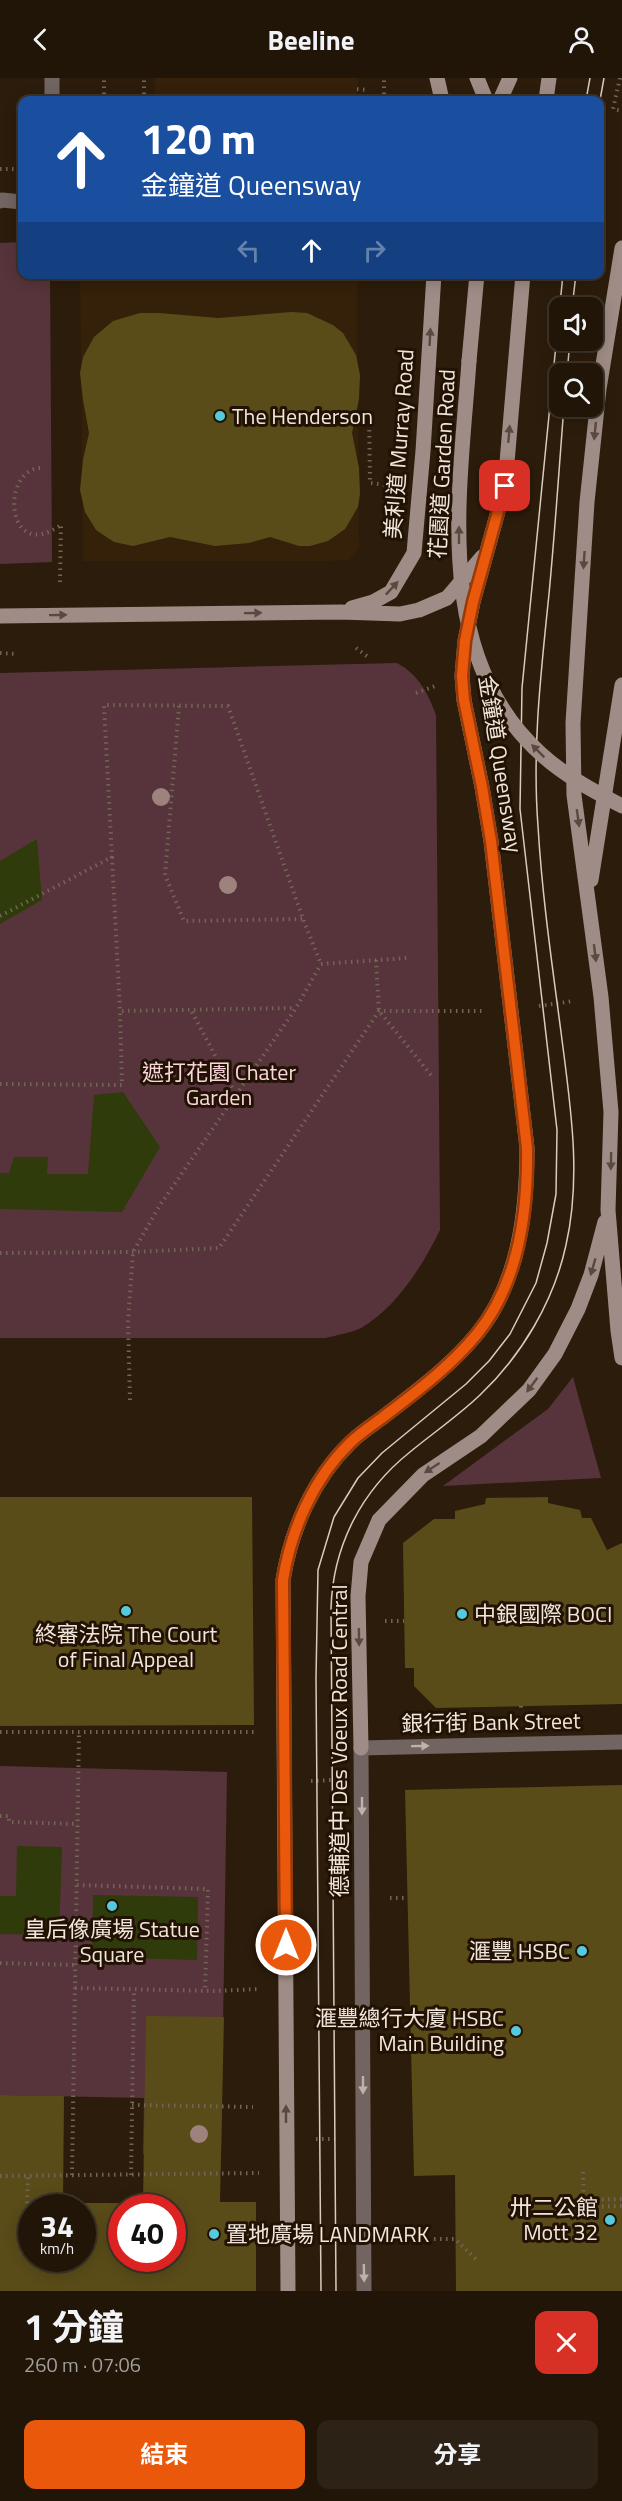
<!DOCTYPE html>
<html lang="zh-TW">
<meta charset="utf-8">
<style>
body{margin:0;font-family:"Titillium Web","Noto Sans TC",sans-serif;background:#2d2216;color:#f1f3f6;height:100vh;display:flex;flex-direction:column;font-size:22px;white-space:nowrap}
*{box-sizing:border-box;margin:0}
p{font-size:20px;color:#a29f9c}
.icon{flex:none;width:33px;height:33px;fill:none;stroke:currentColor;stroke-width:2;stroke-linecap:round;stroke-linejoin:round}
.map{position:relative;height:2213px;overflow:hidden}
.side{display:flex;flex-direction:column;background:#211508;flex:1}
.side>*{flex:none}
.banner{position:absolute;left:18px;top:18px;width:586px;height:183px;border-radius:12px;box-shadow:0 3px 15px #0003,0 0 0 2px #3e3429;background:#1a4fa0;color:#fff;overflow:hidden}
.controls{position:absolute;left:549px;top:219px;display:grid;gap:12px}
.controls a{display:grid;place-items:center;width:54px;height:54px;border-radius:12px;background:#211508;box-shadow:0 3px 15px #0003,0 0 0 2px #3e3429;font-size:30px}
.speed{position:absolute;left:18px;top:2116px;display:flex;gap:12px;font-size:30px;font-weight:700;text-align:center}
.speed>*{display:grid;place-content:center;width:78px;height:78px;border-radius:50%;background:#211508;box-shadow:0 3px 15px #0003,0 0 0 2px #3e3429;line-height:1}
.speed small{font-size:15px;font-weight:400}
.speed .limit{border:9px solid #d22;background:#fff;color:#111}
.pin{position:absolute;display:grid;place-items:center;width:51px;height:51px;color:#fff;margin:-26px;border-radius:12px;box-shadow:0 3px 9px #0006}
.me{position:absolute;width:66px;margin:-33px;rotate:0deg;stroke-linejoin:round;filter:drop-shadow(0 0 4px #0008)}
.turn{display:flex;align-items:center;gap:21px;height:126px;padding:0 24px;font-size:27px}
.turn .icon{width:78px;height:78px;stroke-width:2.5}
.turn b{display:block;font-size:42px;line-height:51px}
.lanes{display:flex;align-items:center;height:57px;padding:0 24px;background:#0003;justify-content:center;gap:30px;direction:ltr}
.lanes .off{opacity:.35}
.round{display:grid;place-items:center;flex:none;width:63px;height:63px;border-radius:12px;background:#2d2216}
.summary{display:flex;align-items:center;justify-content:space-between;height:102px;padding:0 24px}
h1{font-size:36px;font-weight:700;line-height:45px}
.action{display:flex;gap:12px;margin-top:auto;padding:12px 24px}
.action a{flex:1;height:69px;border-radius:12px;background:#ea580c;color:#fff;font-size:24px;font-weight:700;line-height:69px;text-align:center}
.action a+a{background:#2d2216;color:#f1f3f6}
header{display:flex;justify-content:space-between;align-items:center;height:78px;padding:0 24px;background:#211508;font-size:27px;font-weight:700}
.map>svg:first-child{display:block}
</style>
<header><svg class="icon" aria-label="back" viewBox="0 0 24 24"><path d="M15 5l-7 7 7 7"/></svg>Beeline<svg class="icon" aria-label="person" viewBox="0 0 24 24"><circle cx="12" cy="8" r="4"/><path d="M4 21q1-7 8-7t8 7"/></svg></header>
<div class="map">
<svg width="622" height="2213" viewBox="0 0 622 2213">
<rect width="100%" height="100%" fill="#2c1c0b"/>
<path fill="#35200a" d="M 155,0 L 358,0 L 357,22 L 155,22 Z
M 80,197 L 357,197 L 359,471 L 349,482 L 329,483 L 83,483 Z"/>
<path fill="#57343b" d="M 22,164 L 22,196 L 50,197 L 52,484 L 0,486 L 0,165 Z
M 397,585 C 418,596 428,615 436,637 L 440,1152 C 423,1187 396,1230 361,1250 C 351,1255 337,1257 325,1260 L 0,1260 L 0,595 Z
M 573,1299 L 601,1400 L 443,1408 L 548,1331 Z
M 0,1688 L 227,1694 L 221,2077 L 143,2076 L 144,2020 L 0,2017 Z"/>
<path fill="#2f3b0a" d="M 37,761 L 42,822 L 0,846 L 0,783 Z
M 123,1014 L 160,1069 L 122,1134 L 0,1131 L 0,1095 L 9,1095 L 14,1079 L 48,1079 L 47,1096 L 88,1096 L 94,1017 Z
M 17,1768 L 62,1769 L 59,1857 L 0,1856 L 0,1818 L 16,1818 Z
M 93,1817 L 198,1819 L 197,1882 L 92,1879 Z"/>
<path fill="#5a4c19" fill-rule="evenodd" d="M 291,234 L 307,235 L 333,247 L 343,255 L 356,277 L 360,297 L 359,321 L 352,355 L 359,390 L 360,416 L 358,429 L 345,451 L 328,463 L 310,468 L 299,468 L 270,459 L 249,465 L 215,468 L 170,459 L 133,468 L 114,464 L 96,452 L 85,434 L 80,412 L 83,382 L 89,355 L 83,322 L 80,295 L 83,279 L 94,259 L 113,243 L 140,235 L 159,235 L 218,240 Z
M 0,1419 L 252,1419 L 254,1647 L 0,1648 Z
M 548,1419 L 548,1425 L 580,1432 L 582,1440 L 591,1440 L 607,1472 L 622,1465 L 622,1626 L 436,1630 L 414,1608 L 414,1590 L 405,1590 L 403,1465 L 434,1441 L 455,1441 L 455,1433 L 485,1426 L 486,1420 Z
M 622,1707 L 622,2213 L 456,2213 L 455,2097 L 414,2098 L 405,1712 Z
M 146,1938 L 224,1939 L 220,2124 L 256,2124 L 256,2213 L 0,2213 L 0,2017 L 64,2018 L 63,2125 L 143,2125 ZM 32,2130 L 82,2130 L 82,2181 L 32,2181 ZM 122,2130 L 172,2130 L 172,2181 L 122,2181 Z"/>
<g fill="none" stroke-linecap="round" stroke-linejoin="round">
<path stroke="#736556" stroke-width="4" stroke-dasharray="1.5 4.5" stroke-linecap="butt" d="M 620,0 L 613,31 L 622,33
M 357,11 L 367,12
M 104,22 L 104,0
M 144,22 L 144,0
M 384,22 L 384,0
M 0,91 L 22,91
M 369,334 L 370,405 L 387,407
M 40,390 C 0,393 6,486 61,447
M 60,504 L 61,448
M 356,570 L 368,579
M 0,575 L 16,576
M 416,615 L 435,608
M 179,628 L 165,797 L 184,843 L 303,841
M 112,779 L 120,933
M 0,838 L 112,779 L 104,627 L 228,628 L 303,841 L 321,886
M 376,882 L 379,933 L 431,997
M 321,886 L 407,880
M 539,928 L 574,923
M 192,934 L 235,1015
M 0,1006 L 122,1007 L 120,933 L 295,930
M 0,1175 L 133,1174 L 219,1170 L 379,933 L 484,933
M 130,1322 L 128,1244 L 133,1174 L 160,1127 L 296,930 L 321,886
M 385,1543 L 404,1543
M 521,1628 L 521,1633
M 0,1654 L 258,1654
M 311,1703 L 333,1702
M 0,1738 L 9,1738 L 9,1744 L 78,1746
M 77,1807 L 208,1811 L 205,1913
M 390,1820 L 407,1820
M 0,1885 L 76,1887
M 75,1910 L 215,1913 L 258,1911
M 391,1971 L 411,1971
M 132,2027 L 253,2029
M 316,2061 L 335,2061
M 583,2094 L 584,2129
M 72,2097 L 79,1654
M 131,2097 L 134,1911
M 0,2098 L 259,2095
M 584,2122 L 622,2121
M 27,2125 L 28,2098
M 584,2129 L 622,2128
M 392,2161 L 455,2161 L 478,2183"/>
<path stroke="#716461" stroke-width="15" d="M 52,0 L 52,22
M 0,123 L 2,122 L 22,124
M 361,1670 L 364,2213"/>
<path stroke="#716461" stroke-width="15" d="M 361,1670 L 622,1664"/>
<path stroke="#9f8c86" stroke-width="15" d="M 437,0 L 442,22
M 477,0 L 486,22
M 500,22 L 510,0
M 546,22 L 549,0
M 622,170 L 599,311 L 587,424 L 573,645 L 574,717 L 601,919 L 611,1034 L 608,1132 L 618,1253 L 622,1280
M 469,283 L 477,196
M 352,530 L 373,524 L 391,514 L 414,475 L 423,373 L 434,196
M 0,538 L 340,534 L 400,536 L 419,532 L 447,520 L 482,479
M 591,802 L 622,607
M 361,1670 L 358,1518 L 361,1484 L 379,1442 L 423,1397 L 481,1358 L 529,1312 L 555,1276 L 578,1231 L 591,1197 L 605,1144
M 288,2213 L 283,1502 C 291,1452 313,1401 350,1365 C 359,1356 371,1348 382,1340 C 415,1314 450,1289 477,1256 C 519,1205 527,1133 527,1070 L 491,763 L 482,709 L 464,622 L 462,598 L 465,563 L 473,524 L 505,408 L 523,196"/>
<path stroke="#d7ccc0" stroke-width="1.5" d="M 586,22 L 590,0
M 600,22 L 604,0
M 572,230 L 576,196
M 567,296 L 570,262
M 321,2213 L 316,1600 L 318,1492 L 334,1439 L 358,1400 L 382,1375 L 466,1306 L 489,1283 L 510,1256 L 536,1205 L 547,1165 L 556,1116 L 557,1052 L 520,731 L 522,610 L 563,196
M 336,2213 L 331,1530 C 333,1468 361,1413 410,1374 C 433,1355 458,1338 480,1317 C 522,1277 554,1223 566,1167 C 582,1097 570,1025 561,954 C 552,886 542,817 538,748 C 532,670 541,594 549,516 C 555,453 559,391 564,328"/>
<path stroke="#9f8c86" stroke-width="15" d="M 469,283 C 460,414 431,577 541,676 C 565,698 594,713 622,728"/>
</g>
<g fill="#9d827e">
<circle cx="161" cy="719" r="9"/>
<circle cx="228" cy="807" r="9"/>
<circle cx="199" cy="2056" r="9"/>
</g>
<defs><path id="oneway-solid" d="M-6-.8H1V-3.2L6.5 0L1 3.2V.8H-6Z" transform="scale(1.5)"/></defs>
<g fill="#5a493e">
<use href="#oneway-solid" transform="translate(430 259) rotate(-87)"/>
<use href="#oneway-solid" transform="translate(595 353) rotate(96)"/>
<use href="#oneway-solid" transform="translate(509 356) rotate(-85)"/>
<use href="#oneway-solid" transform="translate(459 457) rotate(-90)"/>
<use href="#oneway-solid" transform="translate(584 482) rotate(94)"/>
<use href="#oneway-solid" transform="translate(392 510) rotate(-47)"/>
<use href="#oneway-solid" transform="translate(253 535) rotate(-1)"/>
<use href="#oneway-solid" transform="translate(58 537) rotate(-1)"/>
<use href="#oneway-solid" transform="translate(538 673) rotate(-135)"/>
<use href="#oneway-solid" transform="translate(578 740) rotate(82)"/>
<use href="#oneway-solid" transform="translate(595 875) rotate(83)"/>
<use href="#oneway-solid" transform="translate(611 1083) rotate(91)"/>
<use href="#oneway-solid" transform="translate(593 1189) rotate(106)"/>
<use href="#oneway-solid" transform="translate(532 1307) rotate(127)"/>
<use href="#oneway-solid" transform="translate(432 1390) rotate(147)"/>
<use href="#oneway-solid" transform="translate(359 1559) rotate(89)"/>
<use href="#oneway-solid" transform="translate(286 2036) rotate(-90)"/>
</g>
<g fill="#beb2aa">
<use href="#oneway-solid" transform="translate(420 1668) rotate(-1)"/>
<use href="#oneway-solid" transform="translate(362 1728) rotate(90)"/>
<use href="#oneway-solid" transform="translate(363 2007) rotate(90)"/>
<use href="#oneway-solid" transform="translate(364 2195) rotate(89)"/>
</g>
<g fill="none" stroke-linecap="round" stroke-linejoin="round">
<defs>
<path id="route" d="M 286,1867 L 283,1502 C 291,1452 313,1401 350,1365 C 359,1356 371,1348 382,1340 C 416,1314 450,1289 477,1256 C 519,1205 528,1134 527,1070 L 491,763 L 482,709 L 464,622 L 462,598 L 465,563 L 473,524 L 505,408"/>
</defs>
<use href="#route" stroke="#983908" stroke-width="15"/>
<use href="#route" stroke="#ea580c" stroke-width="10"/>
</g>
<g fill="#54cadc" stroke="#221204" stroke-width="2">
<circle cx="220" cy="338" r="6"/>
<circle cx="126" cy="1533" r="6"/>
<circle cx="462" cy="1536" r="6"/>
<circle cx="112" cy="1828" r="6"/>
<circle cx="582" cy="1873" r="6"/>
<circle cx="516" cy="1953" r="6"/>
<circle cx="610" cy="2142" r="6"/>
<circle cx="214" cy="2156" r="6"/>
</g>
<g text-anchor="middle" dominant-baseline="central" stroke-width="6" stroke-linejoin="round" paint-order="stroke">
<g font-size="22" fill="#f1e6db" stroke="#221204" text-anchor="start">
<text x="232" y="338">The Henderson</text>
<text x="474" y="1536">中銀國際 BOCI</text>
<text x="126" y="1556" text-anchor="middle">終審法院 The Court<tspan x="126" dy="25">of Final Appeal</tspan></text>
<text x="112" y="1851" text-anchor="middle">皇后像廣場 Statue<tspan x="112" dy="25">Square</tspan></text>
<text x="570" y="1873" text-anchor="end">滙豐 HSBC</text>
<text x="504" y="1940" text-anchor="end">滙豐總行大廈 HSBC<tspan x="504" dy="25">Main Building</tspan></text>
<text x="598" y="2129" text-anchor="end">卅二公館<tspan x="598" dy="25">Mott 32</tspan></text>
<text x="226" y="2156">置地廣場 LANDMARK</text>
</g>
<g font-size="22" fill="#f1e6db" stroke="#221204">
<text transform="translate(399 366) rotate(-86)">美利道 Murray Road</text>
<text transform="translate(442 386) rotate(-87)">花園道 Garden Road</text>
<text transform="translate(501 686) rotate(81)">金鐘道 Queensway</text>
<text transform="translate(491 1644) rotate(-1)">銀行街 Bank Street</text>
<text transform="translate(339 1663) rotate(-90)">德輔道中 Des Voeux Road Central</text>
</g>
<g font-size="22" fill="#fad6dc" stroke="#221204">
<text x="219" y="994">遮打花園 Chater<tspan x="219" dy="25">Garden</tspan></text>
</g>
</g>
</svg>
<div class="controls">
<a><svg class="icon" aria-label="sound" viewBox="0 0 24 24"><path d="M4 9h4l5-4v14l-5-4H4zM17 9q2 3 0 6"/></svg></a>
<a><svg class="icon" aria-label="search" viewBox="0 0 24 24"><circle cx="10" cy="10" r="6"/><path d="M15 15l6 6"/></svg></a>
</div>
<div class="speed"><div>34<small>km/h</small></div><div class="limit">40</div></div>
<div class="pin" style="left:505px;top:408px;background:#d93025"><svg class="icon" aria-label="arrive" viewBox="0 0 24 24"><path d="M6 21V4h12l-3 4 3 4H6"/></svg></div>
<svg class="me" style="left:286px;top:1867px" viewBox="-20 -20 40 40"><circle r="17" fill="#ea580c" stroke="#fff" stroke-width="3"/><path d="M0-11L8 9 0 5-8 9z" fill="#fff"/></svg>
<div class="banner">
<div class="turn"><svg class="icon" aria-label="ahead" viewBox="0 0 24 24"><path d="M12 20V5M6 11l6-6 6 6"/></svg><div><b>120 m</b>金鐘道 Queensway</div></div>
<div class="lanes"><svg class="icon off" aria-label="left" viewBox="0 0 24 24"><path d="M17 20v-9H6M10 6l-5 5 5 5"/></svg><svg class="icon" aria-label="ahead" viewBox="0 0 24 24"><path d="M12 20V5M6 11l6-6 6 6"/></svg><svg class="icon off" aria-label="right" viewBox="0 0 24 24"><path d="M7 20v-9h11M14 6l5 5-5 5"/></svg></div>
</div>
</div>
<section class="side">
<div class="summary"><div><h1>1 分鐘</h1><p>260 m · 07:06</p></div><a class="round" style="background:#d93025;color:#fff"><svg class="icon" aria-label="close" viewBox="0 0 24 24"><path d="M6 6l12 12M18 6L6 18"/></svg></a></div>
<div class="action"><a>結束</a><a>分享</a></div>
</section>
